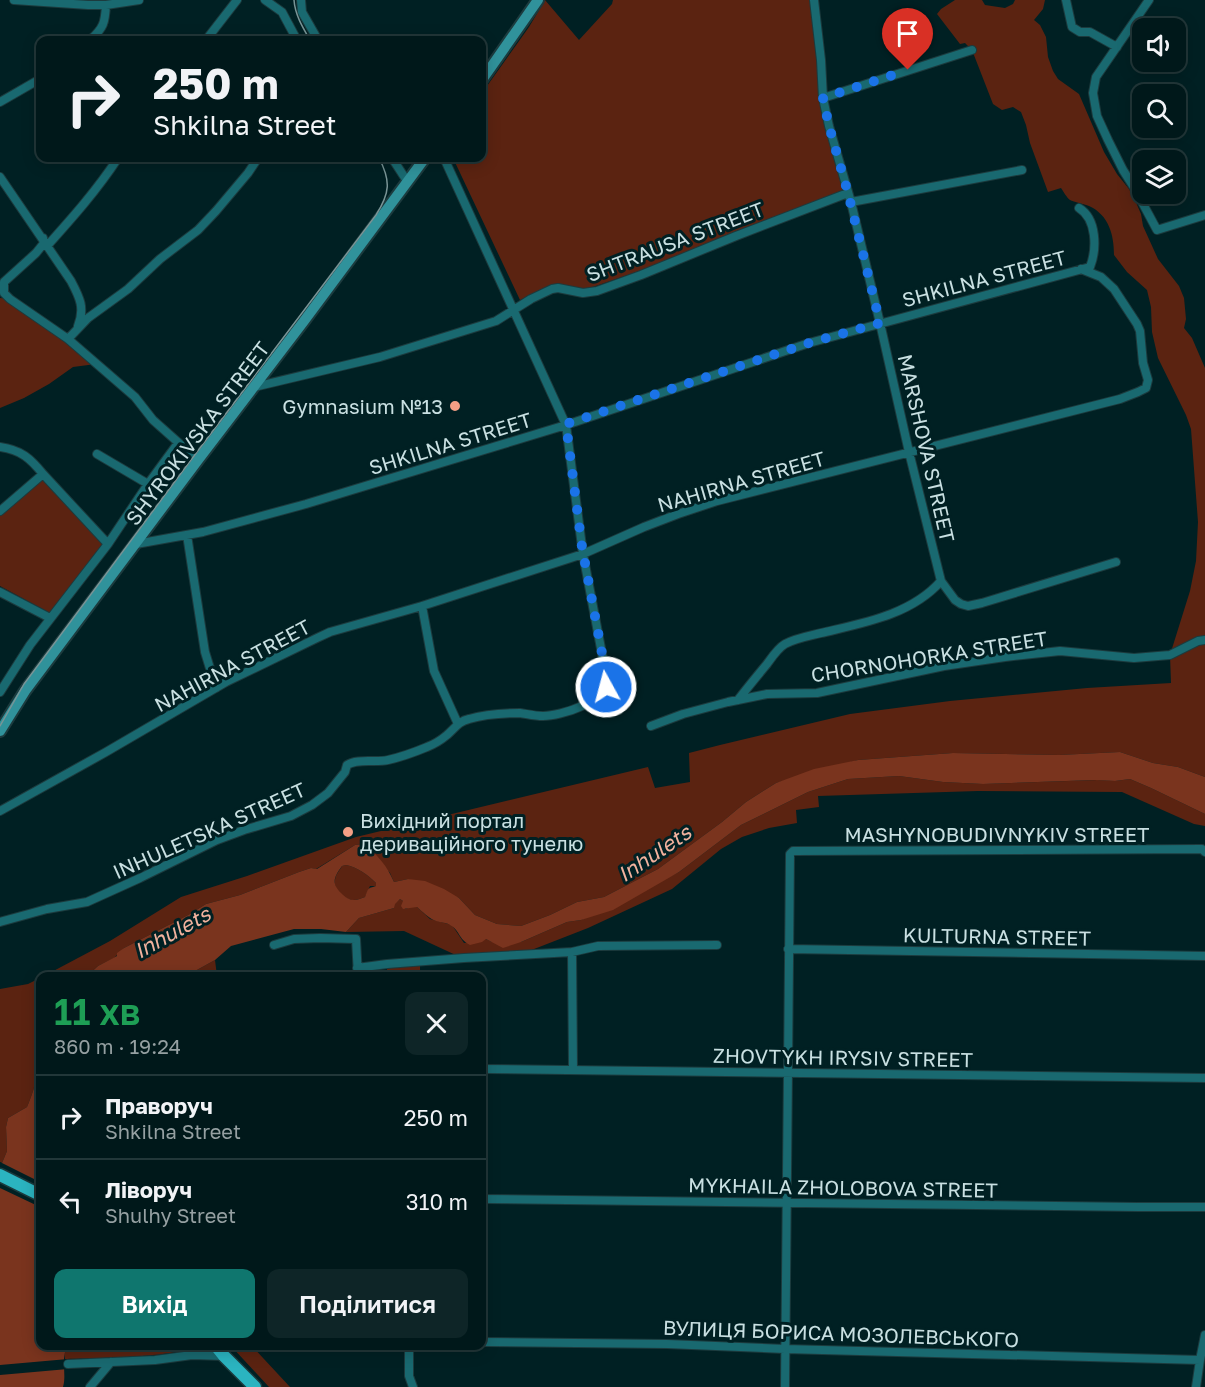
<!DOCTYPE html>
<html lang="uk">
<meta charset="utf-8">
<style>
body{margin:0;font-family:"Golos Text",sans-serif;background:#0e2527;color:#f1f3f6;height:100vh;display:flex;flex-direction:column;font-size:22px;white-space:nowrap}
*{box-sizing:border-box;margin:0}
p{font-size:20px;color:#95a0a2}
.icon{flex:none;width:33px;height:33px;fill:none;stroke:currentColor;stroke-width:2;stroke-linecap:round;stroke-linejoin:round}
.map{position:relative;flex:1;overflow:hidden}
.details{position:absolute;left:36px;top:972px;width:450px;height:378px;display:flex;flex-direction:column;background:#00181a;border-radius:12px;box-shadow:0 3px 15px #0003,0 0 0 2px #223739}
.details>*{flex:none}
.hud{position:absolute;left:36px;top:36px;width:450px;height:126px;border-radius:12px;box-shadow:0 3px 15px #0003,0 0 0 2px #223739;background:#00181a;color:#f1f3f6;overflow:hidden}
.fabs{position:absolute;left:1132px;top:18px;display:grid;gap:12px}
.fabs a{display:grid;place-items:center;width:54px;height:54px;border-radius:12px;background:#00181a;box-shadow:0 3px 15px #0003,0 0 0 2px #223739;font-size:30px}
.pin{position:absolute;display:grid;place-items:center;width:51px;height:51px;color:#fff;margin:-62px -26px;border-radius:50% 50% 50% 0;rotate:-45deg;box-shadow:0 0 6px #0007}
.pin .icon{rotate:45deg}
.me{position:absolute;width:66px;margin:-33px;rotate:353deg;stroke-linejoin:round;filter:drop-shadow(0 0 4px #0008)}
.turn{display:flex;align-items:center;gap:21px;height:126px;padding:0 18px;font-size:27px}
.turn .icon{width:78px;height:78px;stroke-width:2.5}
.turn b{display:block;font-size:42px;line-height:51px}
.round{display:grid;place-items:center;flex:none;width:63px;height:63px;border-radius:12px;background:#0e2527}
.headline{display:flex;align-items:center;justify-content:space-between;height:102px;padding:0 18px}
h1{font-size:36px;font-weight:600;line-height:45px;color:#1e9e55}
.primary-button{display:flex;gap:12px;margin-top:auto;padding:12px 18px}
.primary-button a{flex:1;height:69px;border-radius:12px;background:#0f766e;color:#fff;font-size:24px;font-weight:600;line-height:69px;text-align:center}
.primary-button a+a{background:#0e2527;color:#f1f3f6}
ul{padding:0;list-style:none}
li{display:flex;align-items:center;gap:18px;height:84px;padding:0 18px;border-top:2px solid #223739}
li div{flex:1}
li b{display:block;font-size:22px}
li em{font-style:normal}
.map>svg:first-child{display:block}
</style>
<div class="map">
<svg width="1205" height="1387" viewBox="0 0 1205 1387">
<rect width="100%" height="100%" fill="#002023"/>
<path fill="#5b2311" d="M 545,0 L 579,40 L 612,4 L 613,0 L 811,0 L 818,58 L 845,190 L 639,271 L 587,289 L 555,284 L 520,300 L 453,158 L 482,158 L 482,93 L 529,27 Z
M 955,0 L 982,0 L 985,5 L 1005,8 L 1013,4 L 1015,0 L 1045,0 L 1043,9 L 1034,20 L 1040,25 L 1046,37 L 1048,57 L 1053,71 L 1058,79 L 1079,94 L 1104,152 L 1117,174 L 1129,189 L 1135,200 L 1141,214 L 1143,226 L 1158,259 L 1179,286 L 1184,298 L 1186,319 L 1184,328 L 1192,338 L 1205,368 L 1205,777 L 1178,767 L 1153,763 L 1120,752 L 1059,755 L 953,753 L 858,760 L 776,783 L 746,802 L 722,822 L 658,869 L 604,897 L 577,902 L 550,915 L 521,926 L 497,924 L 475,915 L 459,898 L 408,879 L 394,882 L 390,873 L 364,844 L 355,845 L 316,869 L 311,868 L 299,872 L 240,895 L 206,904 L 190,914 L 124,948 L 114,958 L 98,966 L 87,976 L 44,976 L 110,941 L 181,897 L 247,876 L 356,837 L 648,767 L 655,788 L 690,782 L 689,753 L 720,745 L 850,714 L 950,701 L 1087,688 L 1171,683 L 1170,655 L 1190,591 L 1196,561 L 1198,522 L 1191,429 L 1186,415 L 1158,358 L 1152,332 L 1151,307 L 1147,290 L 1127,272 L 1114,255 C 1114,235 1109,215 1089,206 C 1084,204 1074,202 1070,200 C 1067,198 1063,191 1061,188 L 1048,192 L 1030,143 L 1026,125 L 1021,112 L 1013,107 L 1002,110 L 993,104 L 972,50 L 965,43 L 960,44 L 937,14 L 941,9 Z
M 0,298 L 10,299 L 96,364 L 73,367 L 49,384 L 24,398 L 0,408 Z
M 43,478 L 105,544 L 50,613 L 0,586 L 0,515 Z
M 899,776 L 943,782 L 983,784 L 1097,780 L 1115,781 L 1130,779 L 1151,788 L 1205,814 L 1205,826 L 1194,824 L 1122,792 L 978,791 L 818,796 L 819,807 L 796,810 L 797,823 L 769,828 L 742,837 L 721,849 L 672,889 L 588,928 L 529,951 L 460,957 L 404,931 L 346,932 L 359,918 L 394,908 L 394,904 L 400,899 L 403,901 L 405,909 L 411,907 L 417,907 L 430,919 L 452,925 L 464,943 L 486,939 L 492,942 L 521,942 L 567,922 L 581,920 L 679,872 L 741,825 L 808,792 L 848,779 Z
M 346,865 C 357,867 368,875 376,883 L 376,886 L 370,886 L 365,897 C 361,898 358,900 354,900 C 345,900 333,890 335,880 C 335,875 340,870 342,866 Z
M 215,960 L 217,976 L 186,976 Z
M 420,962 L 420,976 L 387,976 L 387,964 Z
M 40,978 L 40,1051 L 34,1060 C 40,1076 33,1092 27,1107 L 8,1118 L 6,1127 L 7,1151 L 2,1163 L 0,1162 L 0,989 L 28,984 Z
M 68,1346 L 193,1346 C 178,1358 89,1358 65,1359 L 64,1351 Z
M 231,1346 L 252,1346 L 290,1387 L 269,1387 Z"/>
<path fill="#7a341e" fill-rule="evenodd" d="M 1120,752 L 1153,763 L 1178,767 L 1205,777 L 1205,814 L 1151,788 L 1130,779 L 1115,781 L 1095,780 L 983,784 L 943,782 L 899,776 L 848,779 L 808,792 L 741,825 L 679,872 L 613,910 L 581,920 L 567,922 L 521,942 L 503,948 L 486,939 L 482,942 L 470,945 C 458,939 460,930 450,925 C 446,922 441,923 436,921 C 428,918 423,912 417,907 L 403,909 L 401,906 L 403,901 L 400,899 L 395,904 L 394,908 L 359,918 L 346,932 L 321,929 L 294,929 L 231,946 L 215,960 L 186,976 L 87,976 L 98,966 L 117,956 L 117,953 L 124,948 L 190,914 L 206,904 L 240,895 L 299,872 L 311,868 L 317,869 L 355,845 L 364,844 C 378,855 387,866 394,882 L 408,879 L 425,881 L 444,889 L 459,898 L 475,915 L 497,924 L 521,926 L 550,915 L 577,902 L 604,897 L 658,869 L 722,822 L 746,802 L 776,783 L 814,769 L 858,760 L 953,753 L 1059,755 ZM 346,865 C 357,867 368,875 376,883 L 376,886 C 367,889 369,887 365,897 C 361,898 358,900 354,900 C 349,900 345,897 341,893 C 331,883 334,877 342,866 Z
M 40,1051 L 40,1346 L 68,1346 C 60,1357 67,1374 63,1387 L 0,1387 L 0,1173 L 2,1163 L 7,1151 L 6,1127 L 8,1118 L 27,1107 C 33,1092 40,1076 34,1060 Z"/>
<path fill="#002023" d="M 0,1162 L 40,1182 L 40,1207 L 0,1188 Z
M 68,1359 L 68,1369 L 0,1375 L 0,1365 Z"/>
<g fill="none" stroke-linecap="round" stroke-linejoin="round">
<defs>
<path id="street" d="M 14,0 L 88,5 L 106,5 L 139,0
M 265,0 L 282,12 L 297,40
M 301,0 L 302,12 L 318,40
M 814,0 L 821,60 L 823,98 L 829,126 L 851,202 L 880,323 L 909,452 L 941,581 L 955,600 L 961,604 L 968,606 L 982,603 L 1116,562
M 1066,0 L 1072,27 L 1080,32 L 1090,32 L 1117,47
M 1149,0 L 1096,77 L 1093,93 L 1097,116 L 1108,140 L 1123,170 L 1135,189 L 1157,230 L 1205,215
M 90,40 C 104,28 105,22 106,5
M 206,40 L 237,0
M 823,98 L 972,50
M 0,102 L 40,79
M 392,158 L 407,181
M 0,177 L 71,281 C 80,298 85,308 78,326
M 851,202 L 1022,170
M 43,238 L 44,243 L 36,253 L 4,282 L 4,293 L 10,299 L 68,339 L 135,397 L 153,420 L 198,460
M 47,246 C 73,217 97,190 118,158
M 68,339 L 88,318 L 128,289 L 160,259 L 198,230 L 216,211 L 248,173 L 258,158
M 254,387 L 380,357 L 496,321 L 531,299 L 552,289 L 558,288 L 583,293 L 597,291 L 641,275 L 736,236 L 848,193
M 0,447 C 21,450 30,458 43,474
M 97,454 L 148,484
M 0,511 L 43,474 L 108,544
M 187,535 L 205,652 L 216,688
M 136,544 L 203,532 L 306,504 L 566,425 L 809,343 L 1090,267 C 1097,249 1097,219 1079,208
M 0,592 L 50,618
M 422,606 L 434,671 L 458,724
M 0,692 L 30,645 L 108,544 L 148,484 L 178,443
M 738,700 C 747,688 757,676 767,664 C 772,657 778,648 785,644 C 796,638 809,636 821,633 C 863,623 911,615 941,581
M 651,726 L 683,714 L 728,702 L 767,694 L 817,693 L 944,666 L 1005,657 L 1060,651 L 1134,658 L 1170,655 L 1198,641 L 1205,640
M 0,811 L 106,752 L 226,682 L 317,638 L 330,632 L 422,606 L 583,554 L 644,527 L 678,514 L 717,501 L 1120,399 L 1138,392 L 1146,388 L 1148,380 L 1143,363 L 1140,331 L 1137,324 L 1114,289 L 1101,277 L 1081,269
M 0,922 L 47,909 L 87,902 L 140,878 L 217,840 L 244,830 L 291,816 L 312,805 L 328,793 L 345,772 L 347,765 C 358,758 375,763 388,760 C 401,757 415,752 427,747 C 435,744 441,740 447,735 C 455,728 459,721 469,719 C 485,714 503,713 520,713 C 527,714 535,716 543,716 C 561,716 606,702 607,680 L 583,554 L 566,425 L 444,158
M 274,945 L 294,939 L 320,938 L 356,939 L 358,976
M 788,949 L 1205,956
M 572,952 L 573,1069
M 357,968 L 387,964 L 464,958 L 572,952 L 598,946 L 717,945
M 482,1069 L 1205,1078
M 482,1199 L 1137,1207 L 1205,1207
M 482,1342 L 667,1344 L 785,1349 L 1200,1360
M 409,1346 L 409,1376 L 413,1387
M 68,1364 L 155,1360 L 192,1355 L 224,1356
M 90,1387 L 111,1362
M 785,1387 L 790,854 L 793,851 L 1202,849 L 1205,852
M 1196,1387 L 1200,1360 L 1205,1335"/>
<path id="secondary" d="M 482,80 L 538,0
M 0,731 L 25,691 L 198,460 L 304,321 L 425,158"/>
<path id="primary" d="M 0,1175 L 40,1195
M 216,1346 L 224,1356 L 255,1387"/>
</defs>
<use href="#street" stroke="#1c3b3e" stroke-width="10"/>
<use href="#secondary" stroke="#1c3b3e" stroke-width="14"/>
<use href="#primary" stroke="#1c3b3e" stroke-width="15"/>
<use href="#street" stroke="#196970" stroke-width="8"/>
<use href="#secondary" stroke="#30929b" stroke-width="10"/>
<use href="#primary" stroke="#2bb4c0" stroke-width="12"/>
<path stroke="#799496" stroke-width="1.5" d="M 294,0 C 295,15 303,28 310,40
M 0,726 L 24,684 L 194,456 L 376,215 C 390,193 391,181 379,158"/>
</g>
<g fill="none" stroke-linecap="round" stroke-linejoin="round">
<path stroke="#1a73e8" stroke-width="10" stroke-dasharray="0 18" d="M 606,687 L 607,680 L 582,547 L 566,424 L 809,343 L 880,323 L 848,193 L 829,126 L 823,98 L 908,70"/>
</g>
<g fill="#f39f85" stroke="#002023" stroke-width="2">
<circle cx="455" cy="406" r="6"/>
<circle cx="348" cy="832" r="6"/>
</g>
<g text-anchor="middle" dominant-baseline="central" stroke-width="6" stroke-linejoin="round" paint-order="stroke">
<g font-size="20" fill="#c9e0e2" stroke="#002023">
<text transform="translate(675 241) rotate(-21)">SHTRAUSA STREET</text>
<text transform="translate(984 278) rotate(-15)">SHKILNA STREET</text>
<text transform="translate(197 433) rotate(-53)">SHYROKIVSKA STREET</text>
<text transform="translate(450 443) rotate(-17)">SHKILNA STREET</text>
<text transform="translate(927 448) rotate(77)">MARSHOVA STREET</text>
<text transform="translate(741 481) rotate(-16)">NAHIRNA STREET</text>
<text transform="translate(929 656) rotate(-9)">CHORNOHORKA STREET</text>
<text transform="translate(232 665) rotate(-28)">NAHIRNA STREET</text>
<text transform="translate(209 830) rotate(-24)">INHULETSKA STREET</text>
<text x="997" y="834">MASHYNOBUDIVNYKIV STREET</text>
<text transform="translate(997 936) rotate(1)">KULTURNA STREET</text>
<text transform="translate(843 1057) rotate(1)">ZHOVTYKH IRYSIV STREET</text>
<text transform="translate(843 1187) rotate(1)">MYKHAILA ZHOLOBOVA STREET</text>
<text transform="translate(841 1333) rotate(2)">ВУЛИЦЯ БОРИСА МОЗОЛЕВСЬКОГО</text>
</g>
<g font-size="20" fill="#c9e0e2" stroke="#002023" text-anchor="end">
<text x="443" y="406">Gymnasium №13</text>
<text x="360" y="820" text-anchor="start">Вихідний портал<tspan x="360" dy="23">дериваційного тунелю</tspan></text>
</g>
<g font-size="21" font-style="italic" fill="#f2b29e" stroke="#002023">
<text transform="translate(654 853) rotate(-34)">Inhulets</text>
<text transform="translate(172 932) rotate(-29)">Inhulets</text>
</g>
</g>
</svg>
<div class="fabs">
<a><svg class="icon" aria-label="sound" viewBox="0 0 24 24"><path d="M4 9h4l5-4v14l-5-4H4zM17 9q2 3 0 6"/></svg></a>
<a><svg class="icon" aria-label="search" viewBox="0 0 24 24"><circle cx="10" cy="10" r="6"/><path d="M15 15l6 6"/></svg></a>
<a><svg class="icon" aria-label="layers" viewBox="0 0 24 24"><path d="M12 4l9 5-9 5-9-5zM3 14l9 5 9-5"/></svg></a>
</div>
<div class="pin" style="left:908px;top:70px;background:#d93025"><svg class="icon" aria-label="arrive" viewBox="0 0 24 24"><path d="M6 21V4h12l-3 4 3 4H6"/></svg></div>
<svg class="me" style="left:606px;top:687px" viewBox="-20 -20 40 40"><circle r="17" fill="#1a73e8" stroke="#fff" stroke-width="3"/><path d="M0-11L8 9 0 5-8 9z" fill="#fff"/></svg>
<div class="hud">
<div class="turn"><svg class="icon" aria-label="right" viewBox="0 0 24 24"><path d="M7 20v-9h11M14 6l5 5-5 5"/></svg><div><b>250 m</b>Shkilna Street</div></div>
</div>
<section class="details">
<div class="headline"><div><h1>11 хв</h1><p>860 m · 19:24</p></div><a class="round"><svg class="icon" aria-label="close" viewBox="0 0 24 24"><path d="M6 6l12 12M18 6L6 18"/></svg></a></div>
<ul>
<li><svg class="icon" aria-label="right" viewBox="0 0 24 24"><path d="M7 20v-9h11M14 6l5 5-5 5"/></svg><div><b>Праворуч</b><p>Shkilna Street</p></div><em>250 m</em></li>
<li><svg class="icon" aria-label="left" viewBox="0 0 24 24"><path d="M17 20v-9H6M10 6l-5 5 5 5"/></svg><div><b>Ліворуч</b><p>Shulhy Street</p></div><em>310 m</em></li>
</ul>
<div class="primary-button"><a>Вихід</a><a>Поділитися</a></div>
</section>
</div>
